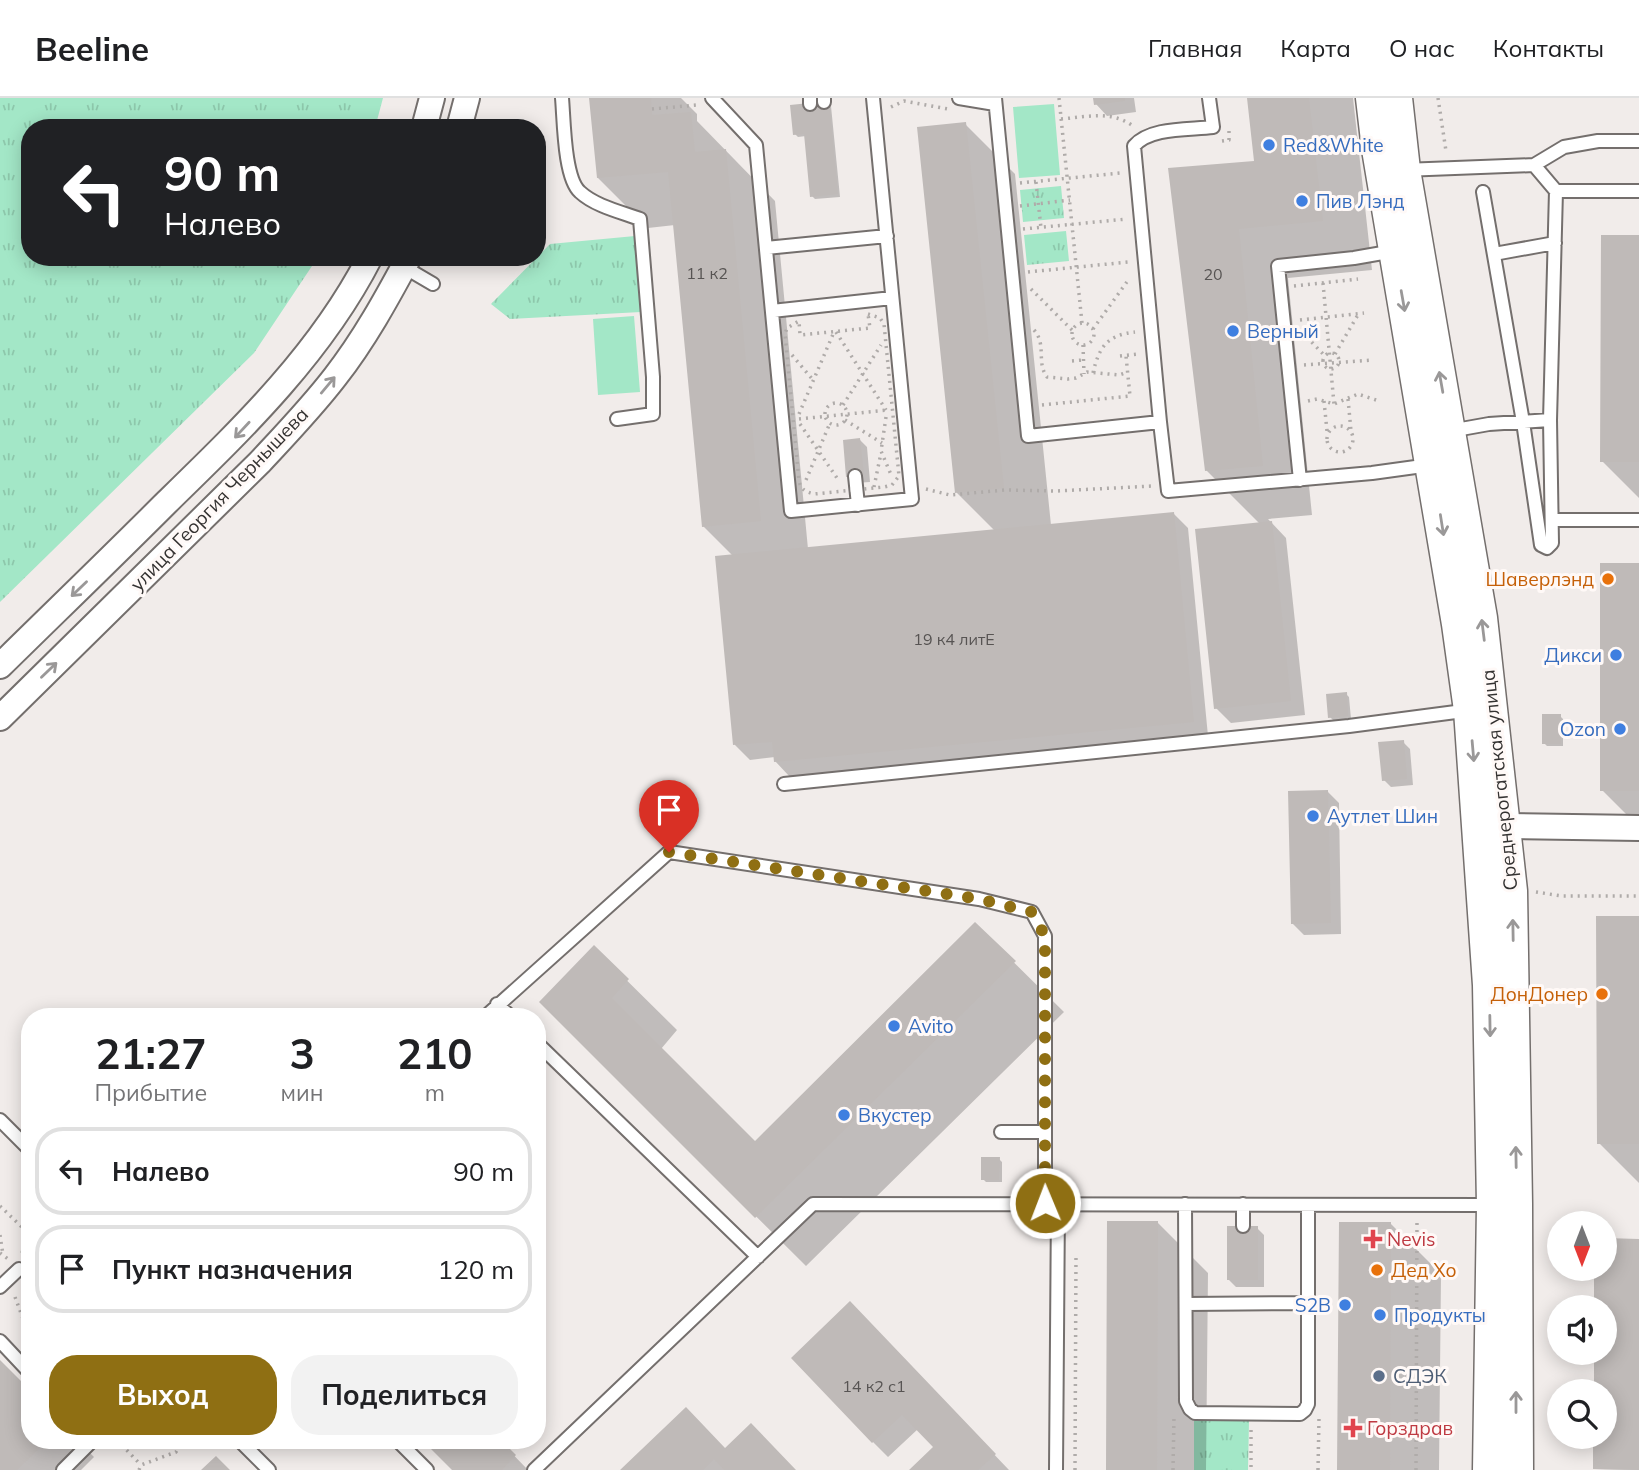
<!DOCTYPE html>
<html lang="ru">
<meta charset="utf-8">
<style>
body{margin:0;font-family:Mulish,sans-serif;background:#f2f2f2;color:#202124;height:100vh;display:flex;flex-direction:column;font-size:26px;white-space:nowrap}
*{box-sizing:border-box;margin:0}
p{font-size:23px;color:#757577}
.icon{flex:none;width:38px;height:38px;fill:none;stroke:currentColor;stroke-width:2;stroke-linecap:round;stroke-linejoin:round}
.map{position:relative;flex:1;overflow:hidden}
.sheet{position:absolute;left:21px;top:910px;width:525px;height:441px;display:flex;flex-direction:column;background:#fff;border-radius:28px;box-shadow:0 4px 18px #0003}
.sheet>*{flex:none}
.top-card{position:absolute;left:21px;top:21px;width:525px;height:147px;border-radius:28px;box-shadow:0 4px 18px #0003;background:#202124;color:#fff;overflow:hidden}
.needle{width:46px;rotate:180deg}
.controls{position:absolute;left:1547px;top:1113px;display:grid;gap:14px}
.controls a{display:grid;place-items:center;width:70px;height:70px;border-radius:50%;background:#fff;box-shadow:0 4px 18px #0003;font-size:35px}
.pin{position:absolute;display:grid;place-items:center;width:60px;height:60px;color:#fff;margin:-72px -30px;border-radius:50% 50% 50% 0;rotate:-45deg;box-shadow:0 0 7px #0007}
.pin .icon{rotate:45deg}
.me{position:absolute;width:77px;margin:-38px;rotate:359deg;stroke-linejoin:round;filter:drop-shadow(0 0 5px #0008)}
.turn{display:flex;align-items:center;gap:24px;height:147px;padding:0 28px;font-size:32px}
.turn .icon{width:91px;height:91px;stroke-width:2.5}
.turn b{display:block;font-size:49px;line-height:60px}
.eta{display:flex;justify-content:space-evenly;align-items:center;height:119px;text-align:center}
.eta b{font-size:42px;font-weight:700;line-height:49px}
.button{display:flex;gap:14px;margin-top:auto;padding:14px 28px}
.button a{flex:1;height:80px;border-radius:28px;background:#8f6f13;color:#fff;font-size:28px;font-weight:700;line-height:80px;text-align:center}
.button a+a{background:#f2f2f2;color:#202124}
ul{padding:0;list-style:none}
li{display:flex;align-items:center;gap:21px;height:88px;margin:0 14px 10px;padding:0 14px;border:4px solid #e0e0e0;border-radius:28px}
li div{flex:1}
li b{display:block;font-size:26px}
li em{font-style:normal}
header{display:flex;align-items:center;gap:42px;box-sizing:border-box;height:98px;padding:0 35px;background:#fff;border-bottom:2px solid #e0e0e0}
header strong{font-size:33px}
nav{display:flex;gap:38px;margin-inline-start:auto;font-size:24px}
.map>svg:first-child{display:block}
</style>
<header>
<strong>Beeline</strong>
<nav><a>Главная</a><a>Карта</a><a>О нас</a><a>Контакты</a></nav>
</header>
<div class="map">
<svg width="1639" height="1372" viewBox="0 0 1639 1372">
<defs>
<pattern id="grass-tufts" width="24" height="20" patternUnits="userSpaceOnUse" patternTransform="scale(1.75)"><rect width="24" height="20" fill="#a3e7c7"/><path d="M3 7l-1-3M5 7V3M7 7l1-3M15 17l-1-3M17 17v-4M19 17l1-3" fill="none" stroke="#8dc7ab"/></pattern>
</defs>
<rect width="100%" height="100%" fill="#f1ecea"/>
<path fill="url(#grass-tufts)" d="M 0,0 L 383,0 L 375,30 L 30,30 L 30,159 L 318,159 L 254,255 L 0,504 Z
M 1061,88 L 1064,120 L 1023,124 L 1020,92 Z
M 1066,133 L 1069,163 L 1027,167 L 1024,137 Z
M 635,138 L 641,214 L 510,221 L 491,206 L 550,146 Z
M 1194,1323 L 1249,1323 L 1248,1372 L 1194,1372 Z"/>
<path fill="#a3e7c7" d="M 1054,6 L 1060,77 L 1019,80 L 1013,9 Z
M 634,218 L 640,294 L 598,297 L 593,221 Z"/>
<path fill="#0003" d="M 591,0 L 681,0 L 697,16 L 697,23 L 775,103 L 808,451 L 995,433 L 957,395 L 965,26 L 1015,76 L 1051,427 L 1173,415 L 1188,430 L 1208,638 L 790,679 L 775,663 L 775,659 L 750,662 L 735,647 L 733,458 L 703,428 L 675,127 L 648,130 L 598,80 Z
M 1095,0 L 1134,0 L 1136,14 L 1107,18 L 1096,6 Z
M 1248,0 L 1353,0 L 1372,172 L 1288,180 L 1312,417 L 1268,421 L 1286,440 L 1305,617 L 1231,625 L 1216,610 L 1260,426 L 1207,373 L 1170,71 L 1256,65 Z
M 828,5 L 831,8 L 840,99 L 815,101 L 812,98 L 806,38 L 798,39 L 795,36 Z
M 1639,139 L 1639,400 L 1602,363 Z
M 860,342 L 867,349 L 870,384 L 855,385 L 848,378 Z
M 1639,467 L 1639,729 L 1602,692 Z
M 1346,596 L 1349,599 L 1351,621 L 1333,622 L 1330,619 Z
M 1560,618 L 1563,621 L 1563,648 L 1547,648 L 1544,645 Z
M 1403,644 L 1410,651 L 1413,687 L 1391,689 L 1384,682 Z
M 1328,694 L 1339,705 L 1341,836 L 1304,837 L 1292,825 Z
M 1639,820 L 1639,1085 L 1599,1045 Z
M 975,826 L 1064,914 L 806,1168 L 541,904 L 594,850 L 677,932 L 661,951 L 755,1045 Z
M 999,1061 L 1002,1064 L 1002,1084 L 986,1084 L 983,1081 Z
M 1158,1125 L 1208,1175 L 1206,1372 L 1108,1372 Z
M 1391,1126 L 1441,1176 L 1439,1372 L 1339,1372 Z
M 1257,1130 L 1264,1137 L 1264,1189 L 1236,1189 L 1229,1182 Z
M 1605,1142 L 1639,1142 L 1639,1372 L 1595,1371 L 1595,1339 L 1605,1339 L 1605,1293 L 1595,1293 L 1596,1255 L 1605,1255 L 1605,1209 L 1596,1209 L 1596,1171 L 1605,1171 Z
M 865,1221 L 1009,1372 L 911,1372 L 935,1349 L 918,1331 L 888,1359 L 873,1344 Z
M 0,1264 L 30,1342 L 77,1342 L 94,1359 L 81,1372 L 0,1372 Z
M 499,1342 L 528,1372 L 455,1372 Z
M 726,1352 L 795,1372 L 622,1372 Z"/>
<path fill="#bfbab8" d="M 589,0 L 651,0 L 652,17 L 691,14 L 695,54 L 726,51 L 761,423 L 702,429 L 668,74 L 597,80 Z
M 1093,0 L 1125,0 L 1125,3 L 1094,7 Z
M 1247,0 L 1309,0 L 1323,123 L 1239,131 L 1263,368 L 1205,373 L 1168,70 L 1254,63 Z
M 829,3 L 838,96 L 810,99 L 804,36 L 793,37 L 790,7 Z
M 966,24 L 1004,390 L 955,395 L 917,29 Z
M 1601,137 L 1639,137 L 1639,364 L 1600,364 Z
M 860,340 L 864,377 L 846,379 L 843,342 Z
M 1174,414 L 1194,624 L 774,664 L 772,644 L 733,647 L 715,458 Z
M 1272,423 L 1291,603 L 1214,611 L 1195,431 Z
M 1600,465 L 1639,465 L 1639,693 L 1600,693 Z
M 1347,594 L 1348,618 L 1328,620 L 1326,596 Z
M 1542,616 L 1561,616 L 1561,646 L 1542,646 Z
M 1404,642 L 1407,681 L 1382,683 L 1378,644 Z
M 1328,692 L 1331,825 L 1291,826 L 1288,693 Z
M 1596,818 L 1639,818 L 1639,1046 L 1597,1046 Z
M 975,824 L 1016,863 L 755,1120 L 539,904 L 594,847 L 629,881 L 612,900 L 755,1043 Z
M 981,1059 L 1000,1059 L 999,1082 L 981,1082 Z
M 1107,1123 L 1158,1123 L 1157,1372 L 1106,1372 Z
M 1339,1124 L 1391,1124 L 1390,1372 L 1337,1372 Z
M 1227,1128 L 1258,1128 L 1258,1182 L 1227,1182 Z
M 1605,1140 L 1639,1141 L 1639,1372 L 1593,1371 L 1593,1339 L 1605,1339 L 1605,1293 L 1594,1293 L 1594,1255 L 1605,1255 L 1605,1209 L 1594,1209 L 1594,1171 L 1605,1171 Z
M 850,1203 L 996,1356 L 978,1372 L 909,1372 L 933,1349 L 902,1317 L 872,1345 L 791,1260 Z
M 0,1262 L 30,1292 L 30,1342 L 48,1342 L 17,1372 L 0,1372 Z
M 686,1309 L 725,1350 L 751,1325 L 796,1372 L 724,1372 L 714,1361 L 703,1372 L 620,1372 Z
M 422,1342 L 501,1342 L 516,1357 L 502,1372 L 452,1372 Z
M 216,1358 L 230,1372 L 201,1372 Z"/>
<g fill="none" stroke-linecap="round" stroke-linejoin="round">
<defs>
<path id="service" d="M 562,0 C 564,22 564,80 580,94 C 595,108 621,114 640,121 L 653,279 L 653,316 L 617,321
M 712,0 L 756,47 L 791,413 L 912,401 L 873,0
M 810,0 L 810,6
M 824,0 L 824,4
M 959,0 L 995,6
M 995,0 L 1028,338 L 1160,324 L 1168,393 L 1372,375 L 1430,367
M 1534,67 L 1564,49 L 1598,43 L 1639,43
M 1403,72 L 1534,67 L 1556,93 L 1550,322 L 1552,445 L 1547,450 L 1541,447 L 1523,324 L 1483,94
M 1556,93 L 1639,93
M 766,150 L 887,138
M 1494,156 L 1555,145
M 404,169 L 433,186
M 772,213 L 892,200
M 1160,324 L 1134,48 C 1150,29 1189,32 1213,29 L 1209,0
M 1450,333 L 1489,326 L 1550,322
M 855,378 L 858,407
M 1300,382 L 1278,168 L 1354,160 L 1394,153
M 1552,422 L 1639,422
M 784,686 L 1349,628 L 1471,612
M 497,906 L 511,919
M 485,919 L 669,754 L 979,801 L 1032,814 L 1045,838 L 1045,1105
M 537,945 L 758,1159
M 0,1022 L 30,1052
M 1001,1034 L 1044,1034
M 1185,1106 L 1186,1303 L 1190,1311 L 1195,1315 L 1300,1316 L 1305,1312 L 1308,1306 L 1308,1107
M 1243,1106 L 1243,1128
M 0,1189 L 19,1171
M 1186,1206 L 1308,1205
M 0,1243 L 30,1275
M 239,1342 L 269,1372
M 397,1342 L 427,1372
M 63,1372 L 93,1342
M 534,1372 L 813,1106 L 1491,1107
M 1056,1372 L 1058,1105"/>
<path id="minor" d="M 424,30 L 432,0
M 459,30 L 467,0
M 0,568 C 56,513 112,459 167,404 C 243,330 321,255 370,159
M 0,620 L 260,364 C 286,336 312,309 335,279 C 364,242 387,200 409,159
M 1505,728 L 1639,730"/>
<path id="tertiary" d="M 1372,0 L 1378,51 L 1458,526 L 1470,612 L 1489,887 L 1493,1107 L 1489,1372
M 1396,0 L 1404,72 L 1481,520 L 1511,793 L 1516,1106 L 1517,1372"/>
</defs>
<use href="#service" stroke="#746f6d" stroke-width="16"/>
<use href="#minor" stroke="#746f6d" stroke-width="28"/>
<use href="#tertiary" stroke="#746f6d" stroke-width="35"/>
<path stroke="#afaba9" stroke-width="3.5" stroke-dasharray="2 5" stroke-linecap="butt" d="M 1059,0 L 1082,225
M 1438,0 L 1446,53
M 891,9 L 904,3 L 948,11
M 652,11 L 697,7
M 1061,21 C 1087,19 1111,12 1133,28
M 1222,43 L 1229,42 L 1229,33
M 1036,84 L 1041,130
M 1020,85 L 1120,75
M 1020,108 L 1070,102
M 1023,131 L 1127,121
M 1028,174 L 1128,164
M 1323,185 L 1334,306
M 1294,188 L 1358,181
M 1031,191 L 1073,233
M 868,216 L 880,220 L 884,226 L 899,378 L 892,387 L 884,389 L 814,396 C 806,394 801,392 799,383 L 785,236 L 787,230 L 799,223 L 800,237 L 870,230 Z
M 1300,222 L 1364,215
M1072 236a11 11 0 1 1 22 0a11 11 0 1 1-22 0Z
M 1093,231 L 1129,181
M 1034,232 C 1047,247 1036,264 1047,279 L 1068,281 L 1076,280 L 1087,274 L 1119,277 L 1128,274
M 836,234 L 886,312
M 1302,234 L 1325,258
M 1083,247 L 1084,276
M1323 263a8 8 0 1 1 16 0a8 8 0 1 1-16 0Z
M 1335,256 L 1359,215
M 792,257 L 813,282
M 1120,258 L 1138,256
M 1072,263 L 1083,262
M 1304,267 L 1372,262
M 1093,275 C 1099,249 1107,237 1135,234
M 1348,301 L 1351,333
M 1308,303 L 1317,301 L 1334,306 L 1358,296 L 1379,303
M 1324,303 L 1327,333
M825 316a11 11 0 1 1 22 0a11 11 0 1 1-22 0Z
M 843,307 L 881,247
M 1042,307 L 1130,298 L 1126,258
M 799,316 L 834,234
M 886,319 L 881,353 L 892,379
M 799,321 L 888,312
M 845,322 L 882,345
M 800,326 L 837,380
M1327 341a13 13 0 1 1 26 0a13 13 0 1 1-26 0Z
M 806,382 L 830,325
M 874,389 L 881,355
M 926,391 L 950,397 L 1005,392 L 1057,393 L 1152,388
M 1536,794 L 1562,798 L 1639,798
M 0,1108 L 30,1137
M 0,1137 L 3,1157
M 0,1155 L 8,1161
M 22,1155 L 28,1136
M 15,1199 L 25,1226
M 1251,1332 L 1251,1372
M 117,1342 L 141,1367
M 139,1372 L 141,1367 L 176,1354 L 182,1342
M 1075,1372 L 1076,1155
M 1173,1372 L 1174,1318
M 1318,1372 L 1319,1320
M 1416,1372 L 1417,1121"/>
<use href="#service" stroke="#fff" stroke-width="12"/>
<use href="#minor" stroke="#fff" stroke-width="24"/>
<use href="#tertiary" stroke="#fff" stroke-width="32"/>
</g>
<defs><path id="oneway-shaft" d="M-6 0H5M1.5-3L5.5 0L1.5 3" fill="none" stroke-width="1.6" stroke-linecap="round" stroke-linejoin="round" transform="scale(1.75)"/></defs>
<g stroke="#9a9898">
<use href="#oneway-shaft" transform="translate(1403 203) rotate(80)"/>
<use href="#oneway-shaft" transform="translate(1441 284) rotate(-100)"/>
<use href="#oneway-shaft" transform="translate(328 287) rotate(-50)"/>
<use href="#oneway-shaft" transform="translate(242 332) rotate(133)"/>
<use href="#oneway-shaft" transform="translate(1442 427) rotate(81)"/>
<use href="#oneway-shaft" transform="translate(79 491) rotate(136)"/>
<use href="#oneway-shaft" transform="translate(1483 532) rotate(-97)"/>
<use href="#oneway-shaft" transform="translate(49 572) rotate(-44)"/>
<use href="#oneway-shaft" transform="translate(1473 653) rotate(85)"/>
<use href="#oneway-shaft" transform="translate(1513 832) rotate(-91)"/>
<use href="#oneway-shaft" transform="translate(1490 928) rotate(89)"/>
<use href="#oneway-shaft" transform="translate(1516 1059) rotate(-91)"/>
<use href="#oneway-shaft" transform="translate(1516 1304) rotate(-90)"/>
</g>
<g fill="none" stroke-linecap="round" stroke-linejoin="round">
<path stroke="#8f6f13" stroke-width="12" stroke-dasharray="0 21.6" d="M 669,754 L 979,801 L 1032,814 L 1045,838 L 1045,1105"/>
</g>
<g fill="#3f7fe0" stroke="#fff9f7" stroke-width="2.5">
<circle cx="1269" cy="47" r="7"/>
<circle cx="1302" cy="103" r="7"/>
<circle cx="1233" cy="233" r="7"/>
<circle cx="1616" cy="557" r="7"/>
<circle cx="1620" cy="631" r="7"/>
<circle cx="1313" cy="718" r="7"/>
<circle cx="894" cy="928" r="7"/>
<circle cx="844" cy="1017" r="7"/>
<circle cx="1345" cy="1207" r="7"/>
<circle cx="1380" cy="1217" r="7"/>
</g>
<g fill="#e8710a" stroke="#fff9f7" stroke-width="2.5">
<circle cx="1608" cy="481" r="7"/>
<circle cx="1602" cy="896" r="7"/>
<circle cx="1377" cy="1172" r="7"/>
</g>
<g fill="#e0444e" stroke="#fff9f7" stroke-width="2.5">
<path d="M1369.5 1130.5h7v7h7v7h-7v7h-7v-7h-7v-7h7z"/>
<path d="M1349.5 1319.5h7v7h7v7h-7v7h-7v-7h-7v-7h7z"/>
</g>
<circle fill="#5c6f8a" stroke="#fff9f7" stroke-width="2.5" cx="1379" cy="1278" r="7"/>
<g text-anchor="middle" dominant-baseline="central" stroke-width="6" stroke-linejoin="round" paint-order="stroke">
<g font-size="16" fill="#575453">
<text x="707" y="175">11 к2</text>
<text x="1213" y="176">20</text>
<text x="954" y="541">19 к4 литЕ</text>
<text x="874" y="1288">14 к2 с1</text>
</g>
<g font-size="19" fill="#366cbe" stroke="#fff9f7" text-anchor="start">
<text x="1283" y="47">Red&amp;White</text>
<text x="1316" y="103">Пив Лэнд</text>
<text x="1247" y="233">Верный</text>
<text x="1602" y="557" text-anchor="end">Дикси</text>
<text x="1606" y="631" text-anchor="end">Ozon</text>
<text x="1327" y="718">Аутлет Шин</text>
<text x="908" y="928">Avito</text>
<text x="858" y="1017">Вкустер</text>
<text x="1331" y="1207" text-anchor="end">S2B</text>
<text x="1394" y="1217">Продукты</text>
</g>
<g font-size="19" fill="#343231" stroke="#fff9f7">
<text transform="translate(219 401) rotate(-46)">улица Георгия Чернышева</text>
<text transform="translate(1499 682) rotate(-96)">Среднерогатская улица</text>
</g>
<g font-size="19" fill="#c56008" stroke="#fff9f7" text-anchor="end">
<text x="1594" y="481">Шаверлэнд</text>
<text x="1588" y="896">ДонДонер</text>
<text x="1391" y="1172" text-anchor="start">Дед Хо</text>
</g>
<g font-size="19" fill="#be3a42" stroke="#fff9f7" text-anchor="start">
<text x="1387" y="1141">Nevis</text>
<text x="1367" y="1330">Горздрав</text>
</g>
<g font-size="19" fill="#4e5e75" stroke="#fff9f7" text-anchor="start">
<text x="1393" y="1278">СДЭК</text>
</g>
</g>
</svg>
<div class="controls">
<a><svg class="needle" viewBox="-14 -14 28 28"><path d="M0-13l5 13h-10z" fill="#e53935"/><path d="M0 13l5-13h-10z" fill="#757577"/></svg></a>
<a><svg class="icon" aria-label="sound" viewBox="0 0 24 24"><path d="M4 9h4l5-4v14l-5-4H4zM17 9q2 3 0 6"/></svg></a>
<a><svg class="icon" aria-label="search" viewBox="0 0 24 24"><circle cx="10" cy="10" r="6"/><path d="M15 15l6 6"/></svg></a>
</div>
<div class="pin" style="left:669px;top:754px;background:#d93025"><svg class="icon" aria-label="arrive" viewBox="0 0 24 24"><path d="M6 21V4h12l-3 4 3 4H6"/></svg></div>
<svg class="me" style="left:1045px;top:1105px" viewBox="-20 -20 40 40"><circle r="17" fill="#8f6f13" stroke="#fff" stroke-width="3"/><path d="M0-11L8 9 0 5-8 9z" fill="#fff"/></svg>
<div class="top-card">
<div class="turn"><svg class="icon" aria-label="left" viewBox="0 0 24 24"><path d="M17 20v-9H6M10 6l-5 5 5 5"/></svg><div><b>90 m</b>Налево</div></div>
</div>
<section class="sheet">
<div class="eta">
<div><b>21:27</b><p>Прибытие</p></div>
<div><b>3</b><p>мин</p></div>
<div><b>210</b><p>m</p></div>
</div>
<ul>
<li><svg class="icon" aria-label="left" viewBox="0 0 24 24"><path d="M17 20v-9H6M10 6l-5 5 5 5"/></svg><div><b>Налево</b></div><em>90 m</em></li>
<li><svg class="icon" aria-label="arrive" viewBox="0 0 24 24"><path d="M6 21V4h12l-3 4 3 4H6"/></svg><div><b>Пункт назначения</b></div><em>120 m</em></li>
</ul>
<div class="button"><a>Выход</a><a>Поделиться</a></div>
</section>
</div>
